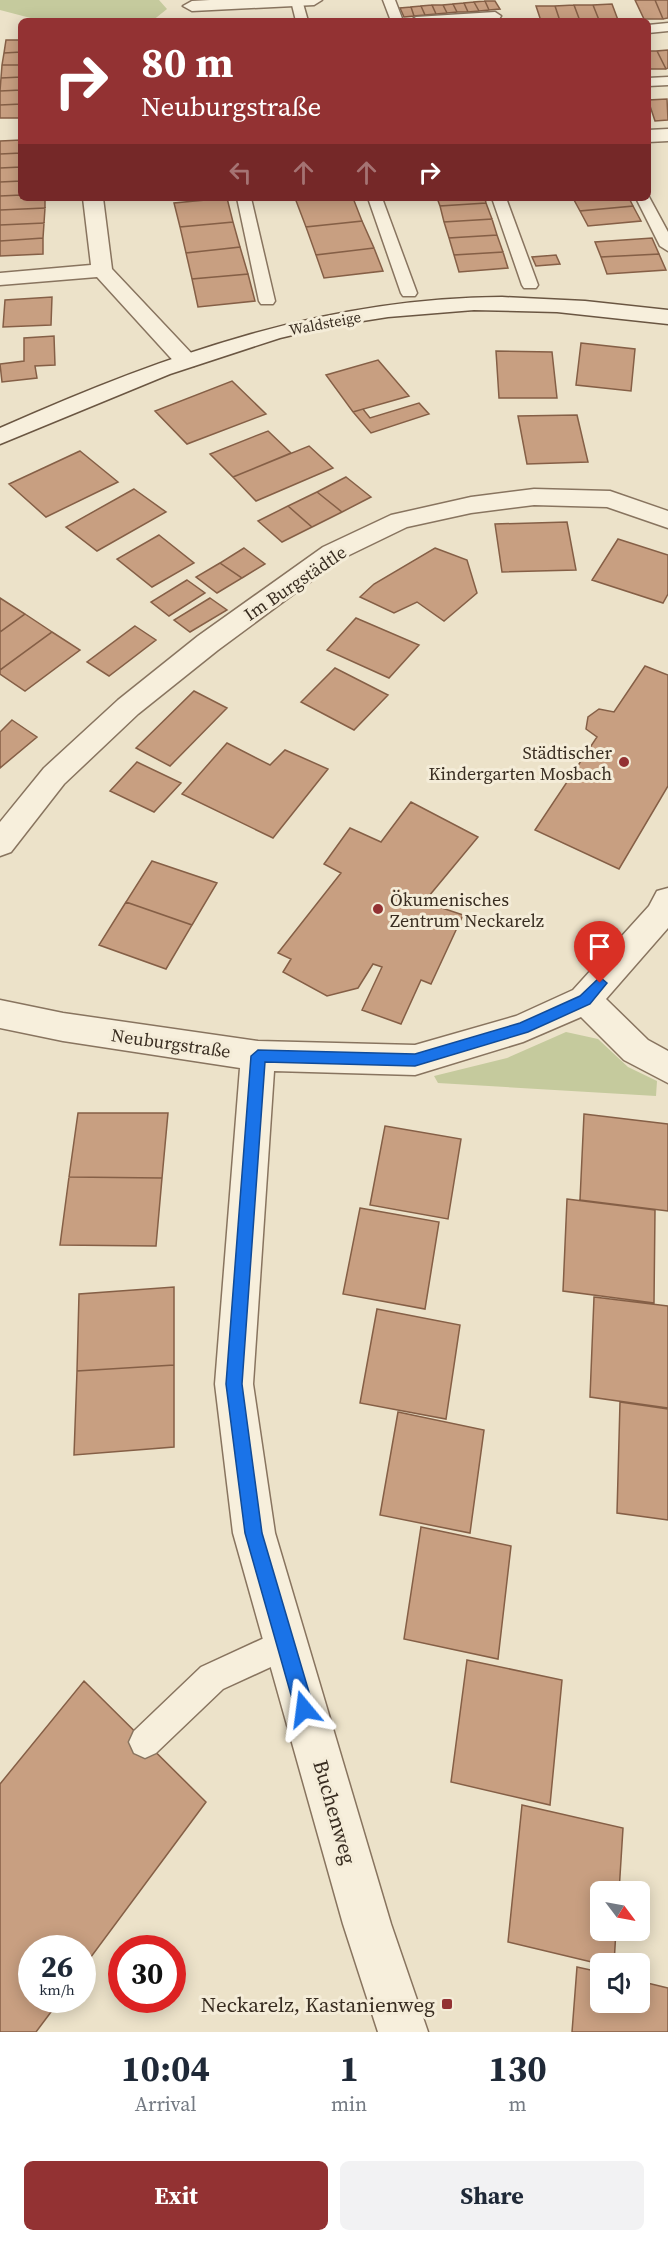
<!DOCTYPE html>
<meta charset="utf-8">
<style>
body{margin:0;font-family:"Source Serif 4",serif;background:#f2f2f3;color:#1f2937;height:100vh;display:flex;flex-direction:column;font-size:22px;white-space:nowrap}
*{box-sizing:border-box;margin:0}
p{font-size:20px;color:#747a83}
.icon{flex:none;width:33px;height:33px;fill:none;stroke:currentColor;stroke-width:2;stroke-linecap:round;stroke-linejoin:round}
.map{position:relative;height:2032px;overflow:hidden}
.drawer{display:flex;flex-direction:column;background:#fff;flex:1}
.drawer>*{flex:none}
.hud{position:absolute;left:18px;top:18px;width:633px;height:183px;border-radius:9px;box-shadow:0 3px 15px #0003;background:#933233;color:#fff;overflow:hidden}
.needle{width:39px;rotate:122deg}
.buttons{position:absolute;left:590px;top:1881px;display:grid;gap:12px}
.buttons a{display:grid;place-items:center;width:60px;height:60px;border-radius:9px;background:#fff;box-shadow:0 3px 15px #0003;font-size:30px}
.speed{position:absolute;left:18px;top:1935px;display:flex;gap:12px;font-size:30px;font-weight:700;text-align:center}
.speed>*{display:grid;place-content:center;width:78px;height:78px;border-radius:50%;background:#fff;box-shadow:0 3px 15px #0003;line-height:1}
.speed small{font-size:15px;font-weight:400}
.speed .limit{border:9px solid #d22;background:#fff;color:#111}
.pin{position:absolute;display:grid;place-items:center;width:51px;height:51px;color:#fff;margin:-62px -26px;border-radius:50% 50% 50% 0;rotate:-45deg;box-shadow:0 0 6px #0007}
.pin .icon{rotate:45deg}
.me{position:absolute;width:66px;margin:-33px;rotate:344deg;stroke-linejoin:round;filter:drop-shadow(0 0 4px #0008)}
.turn{display:flex;align-items:center;gap:21px;height:126px;padding:0 24px;font-size:27px}
.turn .icon{width:78px;height:78px;stroke-width:2.5}
.turn b{display:block;font-size:42px;line-height:51px}
.lanes{display:flex;align-items:center;height:57px;padding:0 24px;background:#0003;justify-content:center;gap:30px;direction:ltr}
.lanes .off{opacity:.35}
.eta{display:flex;justify-content:space-evenly;align-items:center;height:102px;text-align:center}
.eta b{font-size:36px;font-weight:700;line-height:42px}
.primary-button{display:flex;gap:12px;margin-top:auto;padding:12px 24px}
.primary-button a{flex:1;height:69px;border-radius:9px;background:#933233;color:#fff;font-size:24px;font-weight:700;line-height:69px;text-align:center}
.primary-button a+a{background:#f2f2f3;color:#1f2937}
.map>svg:first-child{display:block}
</style>
<div class="map">
<svg width="668" height="2032" viewBox="0 0 668 2032">
<rect width="100%" height="100%" fill="#ece2c9"/>
<path fill="#c5ca9d" d="M 0,0 L 159,0 L 167,9 L 152,21 L 42,21 L 0,10 Z
M 566,1032 L 598,1039 L 628,1067 L 657,1081 L 656,1096 L 438,1083 L 434,1076 L 507,1058 Z"/>
<path fill="#c89f81" stroke="#855f46" stroke-width="1.5" d="M 635,0 L 655,0 L 663,19 L 644,19 Z
M 655,0 L 668,0 L 668,18 L 663,19 Z
M 485,1 L 495,1 L 500,9 L 489,10 Z
M 485,1 L 489,10 L 479,11 L 474,2 Z
M 474,2 L 479,11 L 468,12 L 464,3 Z
M 464,3 L 468,12 L 457,12 L 453,4 Z
M 453,4 L 457,12 L 447,13 L 443,5 Z
M 612,4 L 618,20 L 599,20 L 593,5 Z
M 432,5 L 443,5 L 447,13 L 436,14 Z
M 432,5 L 436,14 L 425,15 L 421,6 Z
M 574,5 L 580,21 L 560,21 L 555,6 Z
M 574,5 L 593,5 L 599,20 L 580,21 Z
M 421,6 L 425,15 L 414,16 L 411,7 Z
M 536,6 L 555,6 L 560,21 L 541,21 Z
M 411,7 L 414,16 L 404,17 L 400,8 Z
M 6,40 L 21,40 L 21,52 L 4,53 Z
M 668,50 L 668,68 L 666,69 L 657,51 Z
M 648,51 L 657,51 L 666,69 L 648,69 Z
M 21,52 L 21,65 L 2,65 L 4,53 Z
M 2,65 L 21,65 L 21,77 L 1,78 Z
M 21,77 L 21,90 L 0,91 L 1,78 Z
M 21,90 L 21,104 L 0,105 L 0,91 Z
M 667,99 L 668,120 L 655,121 L 648,100 Z
M 21,104 L 21,118 L 0,118 L 0,105 Z
M 21,140 L 21,153 L 0,154 L 0,141 Z
M 21,153 L 21,167 L 0,168 L 0,154 Z
M 21,167 L 21,181 L 0,182 L 0,168 Z
M 21,181 L 21,195 L 0,196 L 0,182 Z
M 21,195 L 21,198 L 45,198 L 45,208 L 0,210 L 0,196 Z
M 227,198 L 233,222 L 180,227 L 174,203 Z
M 295,198 L 353,198 L 362,221 L 306,227 Z
M 437,198 L 485,198 L 486,203 L 440,206 Z
M 573,198 L 629,198 L 633,206 L 580,211 Z
M 486,203 L 492,219 L 444,222 L 440,206 Z
M 633,206 L 641,221 L 588,226 L 580,211 Z
M 45,208 L 44,223 L 0,225 L 0,210 Z
M 492,219 L 497,235 L 449,238 L 444,222 Z
M 362,221 L 374,248 L 316,255 L 306,227 Z
M 233,222 L 240,247 L 186,253 L 180,227 Z
M 44,223 L 43,238 L 0,241 L 0,225 Z
M 497,235 L 503,252 L 454,255 L 449,238 Z
M 43,238 L 43,254 L 0,256 L 0,241 Z
M 652,238 L 659,254 L 601,257 L 595,242 Z
M 240,247 L 248,274 L 192,279 L 186,253 Z
M 374,248 L 383,271 L 324,278 L 316,255 Z
M 503,252 L 508,268 L 459,272 L 454,255 Z
M 659,254 L 666,270 L 607,274 L 601,257 Z
M 556,255 L 560,264 L 536,266 L 532,257 Z
M 248,274 L 255,301 L 198,307 L 192,279 Z
M 52,297 L 51,325 L 3,327 L 5,300 Z
M 54,336 L 55,365 L 35,366 L 37,378 L 2,382 L 0,364 L 24,361 L 24,338 Z
M 581,343 L 635,349 L 631,391 L 576,385 Z
M 496,351 L 552,352 L 557,398 L 499,398 Z
M 378,360 L 409,396 L 353,412 L 326,375 Z
M 232,381 L 266,414 L 187,444 L 155,411 Z
M 419,403 L 429,414 L 371,433 L 353,412 L 363,409 L 370,418 Z
M 577,415 L 588,462 L 527,464 L 518,416 Z
M 268,431 L 291,453 L 233,477 L 210,454 Z
M 309,446 L 333,468 L 256,501 L 233,477 Z
M 80,451 L 118,482 L 46,517 L 9,484 Z
M 346,477 L 371,497 L 342,512 L 317,492 Z
M 134,489 L 166,512 L 97,551 L 66,527 Z
M 317,492 L 342,512 L 312,527 L 288,506 Z
M 288,506 L 312,527 L 282,542 L 258,521 Z
M 567,522 L 576,570 L 502,572 L 495,524 Z
M 159,535 L 194,563 L 152,587 L 117,559 Z
M 618,539 L 668,555 L 668,594 L 663,603 L 592,580 Z
M 244,548 L 265,564 L 242,578 L 220,563 Z
M 435,548 L 467,560 L 477,593 L 444,621 L 417,602 L 394,613 L 360,597 L 374,584 Z
M 220,563 L 242,578 L 217,593 L 196,577 Z
M 187,580 L 205,593 L 169,616 L 151,602 Z
M 0,598 L 25,614 L 0,632 Z
M 210,598 L 227,610 L 190,632 L 174,620 Z
M 25,614 L 52,632 L 0,670 L 0,632 Z
M 356,618 L 419,645 L 389,678 L 327,650 Z
M 135,626 L 156,640 L 109,676 L 87,662 Z
M 52,632 L 80,650 L 25,691 L 0,674 L 0,670 Z
M 645,666 L 668,675 L 668,786 L 619,869 L 535,830 L 597,737 L 586,729 L 588,717 L 599,709 L 614,712 Z
M 335,668 L 388,695 L 354,730 L 301,702 Z
M 194,691 L 227,708 L 170,766 L 136,748 Z
M 12,720 L 37,737 L 0,768 L 0,732 Z
M 227,743 L 270,765 L 285,750 L 328,769 L 273,838 L 182,794 Z
M 137,762 L 181,783 L 154,812 L 110,791 Z
M 411,802 L 478,837 L 424,902 L 463,915 L 431,984 L 421,980 L 401,1024 L 362,1010 L 382,967 L 373,964 L 358,988 L 327,996 L 283,972 L 291,959 L 278,953 L 341,873 L 324,864 L 350,828 L 381,842 Z
M 152,861 L 217,883 L 192,925 L 126,902 Z
M 126,902 L 192,925 L 166,969 L 99,945 Z
M 78,1113 L 168,1113 L 162,1178 L 69,1177 Z
M 584,1114 L 668,1124 L 668,1211 L 580,1200 Z
M 385,1126 L 461,1139 L 448,1219 L 370,1205 Z
M 69,1177 L 162,1178 L 156,1246 L 60,1245 Z
M 567,1199 L 655,1210 L 654,1303 L 563,1291 Z
M 360,1208 L 439,1222 L 425,1309 L 343,1294 Z
M 174,1287 L 174,1365 L 77,1371 L 79,1294 Z
M 594,1297 L 668,1306 L 668,1408 L 590,1397 Z
M 377,1309 L 460,1325 L 446,1419 L 360,1403 Z
M 174,1365 L 174,1447 L 74,1455 L 77,1371 Z
M 620,1402 L 668,1409 L 668,1520 L 617,1513 Z
M 398,1412 L 484,1430 L 470,1533 L 380,1515 Z
M 421,1527 L 511,1546 L 498,1659 L 404,1639 Z
M 467,1660 L 562,1680 L 550,1805 L 451,1782 Z
M 84,1681 L 206,1802 L 82,1969 L 82,1948 L 32,1948 L 32,2000 L 60,2000 L 36,2032 L 0,2032 L 0,1784 Z
M 522,1805 L 623,1828 L 619,1892 L 600,1892 L 600,1930 L 616,1930 L 614,1964 L 600,1964 L 508,1942 Z
M 577,1967 L 600,1972 L 600,2002 L 639,2002 L 639,1981 L 668,1988 L 668,2032 L 572,2032 Z"/>
<g fill="none" stroke-linecap="round" stroke-linejoin="round">
<defs>
<path id="lane" d="M 383,0 L 395,0 L 403,21 L 391,21 Z
M 291,1 L 302,0 L 308,21 L 296,21 Z
M 495,12 L 501,16 L 499,19 L 410,21 L 416,17 Z
M 668,23 L 668,31 L 648,33 L 648,25 Z
M 668,77 L 668,85 L 648,86 L 648,78 Z
M 648,195 L 668,232 L 668,251 L 660,246 L 636,198 L 648,198 Z
M 237,198 L 251,198 L 275,301 L 273,304 L 261,304 L 259,301 Z
M 368,198 L 382,198 L 417,293 L 415,296 L 403,296 L 401,293 Z
M 492,198 L 506,198 L 538,285 L 536,288 L 524,288 L 522,285 Z
M 286,1628 L 297,1633 L 302,1644 L 297,1655 L 223,1689 L 156,1753 L 145,1758 L 134,1753 L 129,1742 L 134,1731 L 201,1667 Z"/>
<path id="street" d="M 322,0 L 314,5 L 192,11 L 183,6 L 192,1 L 210,0 Z
M 668,129 L 668,141 L 648,142 L 648,130 Z
M 83,198 L 103,198 L 112,269 L 194,356 L 197,361 L 194,366 L 178,366 L 97,277 L 0,285 L 0,273 L 91,265 Z
M 534,489 L 610,491 L 668,511 L 668,528 L 607,507 L 534,505 L 471,513 L 407,527 L 341,559 L 218,650 L 138,714 L 64,784 L 11,852 L 0,856 L 0,822 L 44,768 L 118,700 L 198,636 L 323,547 L 391,515 L 471,497 Z
M 668,888 L 668,928 L 606,999 L 648,1040 L 668,1051 L 668,1083 L 624,1060 L 581,1017 L 523,1042 L 415,1075 L 274,1071 L 253,1384 L 275,1533 L 391,1924 L 428,2032 L 378,2032 L 343,1924 L 233,1533 L 215,1384 L 240,1068 L 63,1041 L 0,1028 L 0,1000 L 63,1013 L 258,1041 L 415,1045 L 516,1016 L 573,990 L 649,906 L 657,891 Z"/>
<path id="secondary" d="M 502,297 L 585,301 L 668,310 L 668,324 L 557,312 L 474,310 L 388,317 L 331,326 L 280,338 L 170,374 L 0,444 L 0,428 C 161,356 324,298 502,297 Z"/>
</defs>
<use href="#lane" stroke="#88745f" stroke-width="3"/>
<use href="#street" stroke="#88745f" stroke-width="3"/>
<use href="#secondary" stroke="#6a5642" stroke-width="3"/>
<use href="#lane" fill="#f7efdc" fill-rule="evenodd"/>
<use href="#street" fill="#f7efdc" fill-rule="evenodd"/>
<use href="#secondary" fill="#f7efdc" fill-rule="evenodd"/>
</g>
<path fill="#1a73e8" stroke="#114b97" stroke-width="1.5" d="M 600,977 L 607,983 L 590,1004 L 528,1032 L 415,1066 L 265,1062 L 242,1384 L 262,1533 L 314,1709 L 311,1715 L 304,1718 L 298,1715 L 295,1709 L 245,1533 L 226,1384 L 251,1056 L 258,1050 L 415,1054 L 520,1023 L 580,996 Z"/>
<g fill="#933233" stroke="#f4ecd8" stroke-width="2">
<circle cx="624" cy="762" r="6"/>
<circle cx="378" cy="909" r="6"/>
<rect x="441" y="1998" width="12" height="12" rx="3"/>
</g>
<g text-anchor="middle" dominant-baseline="central" stroke-width="6" stroke-linejoin="round" paint-order="stroke">
<g font-size="15" fill="#392d21" stroke="#f4ecd8">
<text transform="translate(325 323) rotate(-11)">Waldsteige</text>
</g>
<g font-size="18" fill="#392d21" stroke="#f4ecd8">
<text transform="translate(295 583) rotate(-34)">Im Burgstädtle</text>
<text transform="translate(171 1043) rotate(8)">Neuburgstraße</text>
</g>
<g font-size="18" fill="#392d21" stroke="#f4ecd8" text-anchor="end">
<text x="612" y="752">Städtischer<tspan x="612" dy="21">Kindergarten Mosbach</tspan></text>
<text x="390" y="899" text-anchor="start">Ökumenisches<tspan x="390" dy="21">Zentrum Neckarelz</tspan></text>
</g>
<g font-size="21" fill="#392d21" stroke="#f4ecd8">
<text transform="translate(335 1812) rotate(74)">Buchenweg</text>
</g>
<g font-size="21" fill="#392d21" stroke="#f4ecd8" text-anchor="end">
<text x="435" y="2004">Neckarelz, Kastanienweg</text>
</g>
</g>
</svg>
<div class="buttons">
<a><svg class="needle" viewBox="-14 -14 28 28"><path d="M0-13l5 13h-10z" fill="#e53935"/><path d="M0 13l5-13h-10z" fill="#747a83"/></svg></a>
<a><svg class="icon" aria-label="sound" viewBox="0 0 24 24"><path d="M4 9h4l5-4v14l-5-4H4zM17 9q2 3 0 6"/></svg></a>
</div>
<div class="speed"><div>26<small>km/h</small></div><div class="limit">30</div></div>
<div class="pin" style="left:600px;top:983px;background:#d93025"><svg class="icon" aria-label="arrive" viewBox="0 0 24 24"><path d="M6 21V4h12l-3 4 3 4H6"/></svg></div>
<svg class="me" style="left:304px;top:1709px" viewBox="-20 -20 40 40"><path d="M0-17L14 15 0 8-14 15z" fill="#1a73e8" stroke="#fff" stroke-width="4"/></svg>
<div class="hud">
<div class="turn"><svg class="icon" aria-label="right" viewBox="0 0 24 24"><path d="M7 20v-9h11M14 6l5 5-5 5"/></svg><div><b>80 m</b>Neuburgstraße</div></div>
<div class="lanes"><svg class="icon off" aria-label="left" viewBox="0 0 24 24"><path d="M17 20v-9H6M10 6l-5 5 5 5"/></svg><svg class="icon off" aria-label="ahead" viewBox="0 0 24 24"><path d="M12 20V5M6 11l6-6 6 6"/></svg><svg class="icon off" aria-label="ahead" viewBox="0 0 24 24"><path d="M12 20V5M6 11l6-6 6 6"/></svg><svg class="icon" aria-label="right" viewBox="0 0 24 24"><path d="M7 20v-9h11M14 6l5 5-5 5"/></svg></div>
</div>
</div>
<section class="drawer">
<div class="eta">
<div><b>10:04</b><p>Arrival</p></div>
<div><b>1</b><p>min</p></div>
<div><b>130</b><p>m</p></div>
</div>
<div class="primary-button"><a>Exit</a><a>Share</a></div>
</section>
